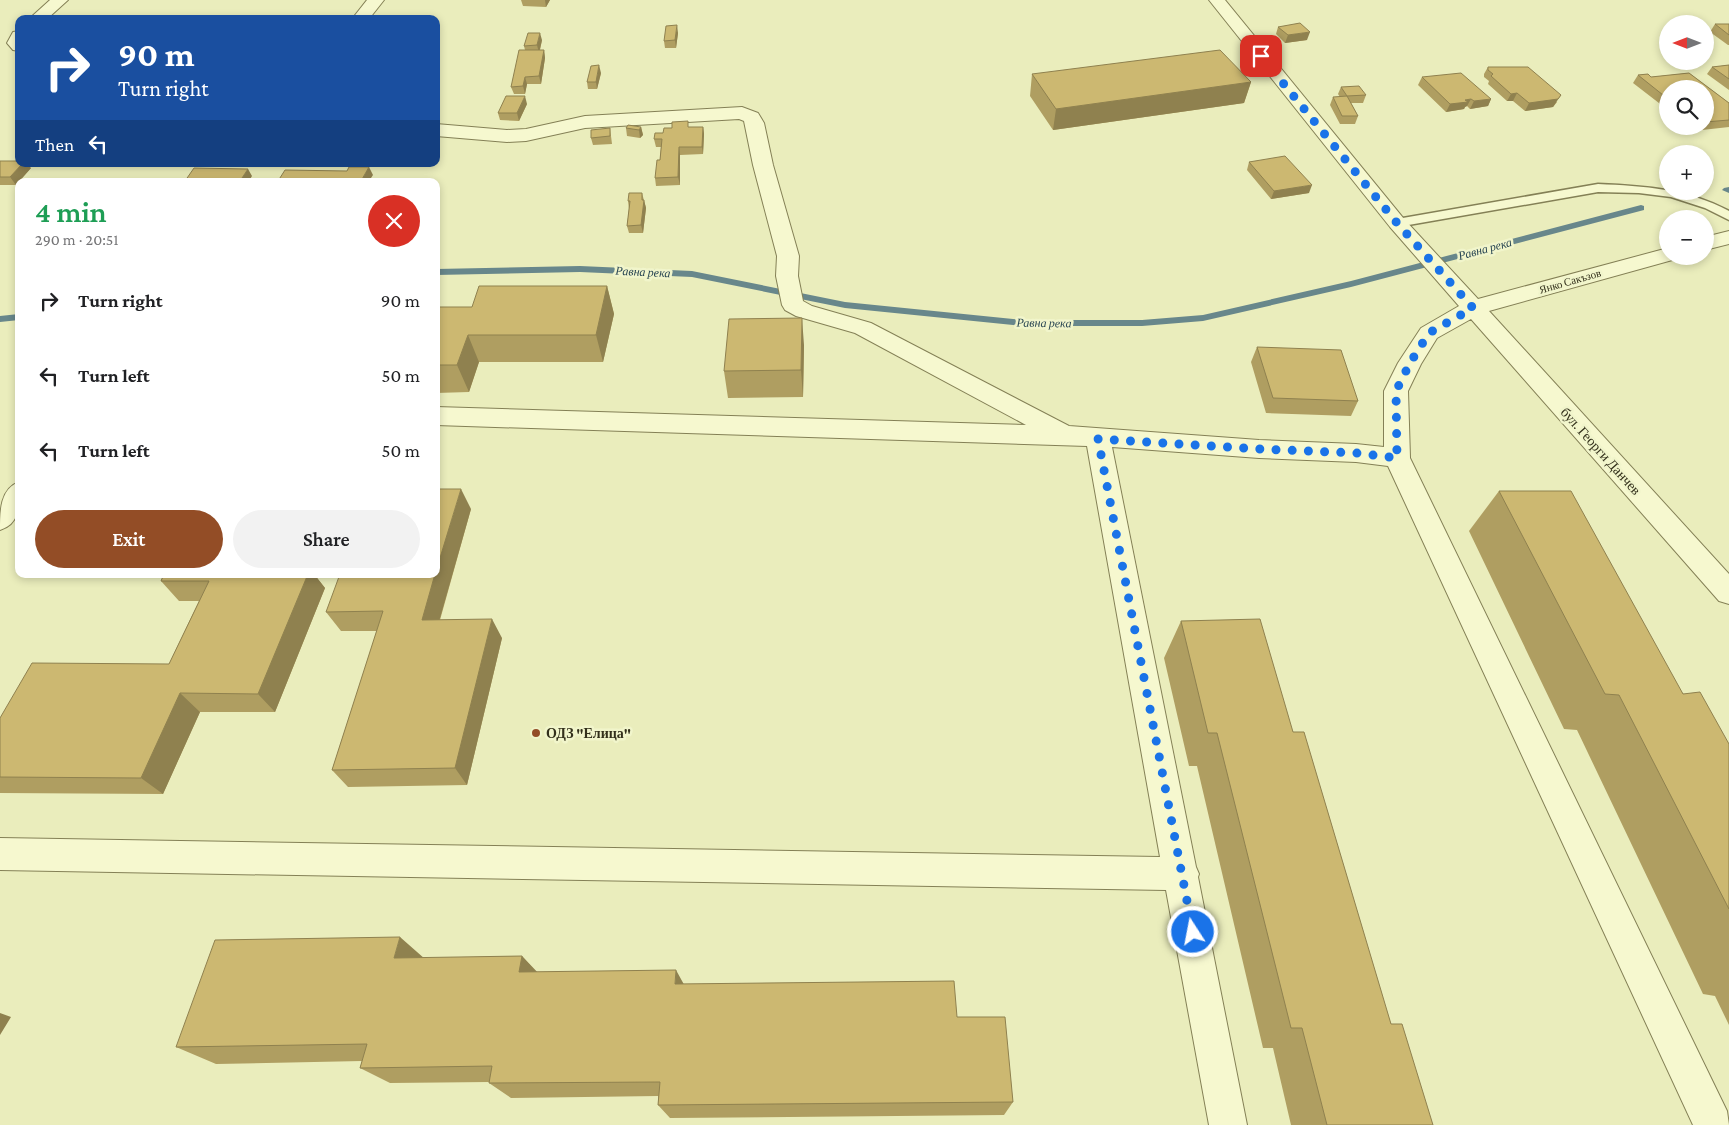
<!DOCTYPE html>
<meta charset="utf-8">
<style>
body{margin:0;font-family:"Crimson Pro",serif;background:#f2f2f2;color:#202124;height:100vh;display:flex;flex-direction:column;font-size:19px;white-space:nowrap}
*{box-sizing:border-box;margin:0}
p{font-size:16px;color:#757577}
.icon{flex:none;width:28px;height:28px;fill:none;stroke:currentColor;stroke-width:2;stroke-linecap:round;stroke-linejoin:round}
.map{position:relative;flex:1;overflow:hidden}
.drawer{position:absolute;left:15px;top:178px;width:425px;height:400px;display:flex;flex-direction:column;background:#fff;border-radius:10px;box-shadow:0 2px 8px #0003}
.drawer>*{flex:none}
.guide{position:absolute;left:15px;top:15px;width:425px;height:152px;border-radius:10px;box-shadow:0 2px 8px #0003;background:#1a4fa0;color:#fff;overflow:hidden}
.needle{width:32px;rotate:270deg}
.buttons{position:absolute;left:1659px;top:15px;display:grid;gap:10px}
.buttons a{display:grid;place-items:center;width:55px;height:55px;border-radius:50%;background:#fff;box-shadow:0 2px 8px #0003;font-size:25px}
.pin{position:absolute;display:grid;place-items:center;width:42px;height:42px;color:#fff;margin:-21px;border-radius:10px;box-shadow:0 2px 8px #0006}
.me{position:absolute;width:55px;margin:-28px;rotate:349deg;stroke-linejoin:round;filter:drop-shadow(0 0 4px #0008)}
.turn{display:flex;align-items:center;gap:18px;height:105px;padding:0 20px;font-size:22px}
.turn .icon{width:65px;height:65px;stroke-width:2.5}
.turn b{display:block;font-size:35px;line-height:42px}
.then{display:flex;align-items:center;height:48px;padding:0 20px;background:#0003;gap:10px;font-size:19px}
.round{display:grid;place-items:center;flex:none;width:52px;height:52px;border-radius:26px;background:#f2f2f2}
.headline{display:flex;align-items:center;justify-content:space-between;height:85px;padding:0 20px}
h1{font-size:30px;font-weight:600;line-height:38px;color:#1e9e55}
.primary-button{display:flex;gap:10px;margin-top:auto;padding:10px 20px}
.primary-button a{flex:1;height:58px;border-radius:30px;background:#934d26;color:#fff;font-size:20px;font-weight:600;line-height:58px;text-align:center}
.primary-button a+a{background:#f2f2f2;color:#202124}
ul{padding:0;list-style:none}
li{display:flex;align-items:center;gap:15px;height:75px;padding:0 20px}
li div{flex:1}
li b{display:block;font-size:19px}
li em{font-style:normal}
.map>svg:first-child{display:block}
</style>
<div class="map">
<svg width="1729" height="1125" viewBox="0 0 1729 1125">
<rect width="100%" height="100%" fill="#eaedbc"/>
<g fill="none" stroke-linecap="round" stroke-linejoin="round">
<path fill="#68878b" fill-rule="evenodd" d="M 1729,187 L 1729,193 L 1722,190 L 1724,188 Z
M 1641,205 L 1644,206 L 1644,210 L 1351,287 L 1203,321 L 1142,326 L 1022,326 L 845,308 L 692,277 L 580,272 L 436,275 L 436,269 L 580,266 L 692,271 L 845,302 L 1022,320 L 1142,320 L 1203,315 L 1351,281 Z
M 19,314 L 19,320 L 0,322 L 0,316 Z"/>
<defs>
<path id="lane" d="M 1598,184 C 1644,186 1688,189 1729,211 L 1729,220 L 1705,208 L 1671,197 L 1639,193 L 1598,192 L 1397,227 L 1391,223 L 1397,219 Z"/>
<path id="street" d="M 50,0 L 68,0 L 47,19 L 29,19 Z
M 367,0 L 384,0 L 369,19 L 352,19 Z
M 1209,0 L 1225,0 L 1404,219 L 1478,299 L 1668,248 L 1668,256 L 1677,256 L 1676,259 L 1489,311 L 1729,574 L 1729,604 L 1719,601 L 1471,319 L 1437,338 L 1421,364 L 1408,391 L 1410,458 L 1727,1111 L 1729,1125 L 1693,1125 L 1388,466 L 1356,462 L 1259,458 L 1112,447 L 1196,867 L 1199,874 L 1198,877 L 1247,1125 L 1209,1125 L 1166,890 L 0,870 L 0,838 L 1160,857 L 1087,446 L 436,425 L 436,407 L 1026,425 L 855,333 L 796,316 L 785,310 L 782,305 L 776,276 L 777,256 L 753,165 L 744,121 L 739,119 L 585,128 L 526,141 L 507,142 L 436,136 L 436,124 L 507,130 L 526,129 L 585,116 L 742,107 L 758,113 L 764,123 L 773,165 L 799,256 L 798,276 L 803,301 L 812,306 L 871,323 L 1069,426 L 1259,440 L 1356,444 L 1384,447 L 1384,391 L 1398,363 L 1421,328 L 1459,306 L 1390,227 Z
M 19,31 L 19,51 L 13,50 L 7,43 L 13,32 Z
M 1729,231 L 1729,244 L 1705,250 L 1705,237 Z
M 19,482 C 19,502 22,523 0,530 C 0,511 0,489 19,482 Z"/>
</defs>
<use href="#lane" stroke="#848056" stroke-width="3"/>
<use href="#street" stroke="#848056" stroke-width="2"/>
<use href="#lane" fill="#f6f8cf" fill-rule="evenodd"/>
<use href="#street" fill="#f6f8cf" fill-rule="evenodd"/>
</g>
<path fill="#af9e61" d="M 521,0 L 550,0 L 546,7 L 523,6 Z
M 1715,24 L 1729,24 L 1729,45 L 1728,45 L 1710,32 Z
M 1278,27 L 1307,40 L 1285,43 L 1276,34 Z
M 678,33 L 676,48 L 665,48 L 664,41 Z
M 542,40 L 540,50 L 544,50 L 545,58 L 541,84 L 527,84 L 525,94 L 514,94 L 511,87 L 525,50 L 524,46 Z
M 1729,65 L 1729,90 L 1707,74 L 1712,67 Z
M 1488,67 L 1557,102 L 1553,107 L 1525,111 L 1513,101 L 1507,101 L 1488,84 L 1489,81 L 1484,77 L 1484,74 Z
M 601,73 L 597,89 L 588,89 L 587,82 Z
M 1689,73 L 1729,103 L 1729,127 L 1693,131 L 1687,126 L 1705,126 L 1705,89 L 1668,89 L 1668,110 L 1633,83 L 1638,75 L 1648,74 L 1651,77 Z
M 1032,74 L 1251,82 L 1244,103 L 1053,130 L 1030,96 Z
M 1422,77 L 1491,99 L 1488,106 L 1470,109 L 1467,106 L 1465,107 L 1464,109 L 1446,112 L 1418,85 Z
M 1341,87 L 1366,95 L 1363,103 L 1351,103 L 1358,116 L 1355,124 L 1340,124 L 1330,105 L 1333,97 L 1340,97 L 1338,94 Z
M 527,104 L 519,121 L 500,120 L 498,113 Z
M 641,127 L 643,135 L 640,138 L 627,136 L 626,128 Z
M 689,127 L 703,127 L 704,134 L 703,154 L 680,155 L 680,185 L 656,186 L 655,178 L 660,160 L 661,147 L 656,147 L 654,139 Z
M 610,128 L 612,144 L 593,145 L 591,138 Z
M 0,161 L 31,168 L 16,185 L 0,185 Z
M 1249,162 L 1309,193 L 1271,199 L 1247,170 Z
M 642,193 L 646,208 L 643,233 L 629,233 L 627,226 L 629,209 L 628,201 Z
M 607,286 L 614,314 L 603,362 L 479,362 L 469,392 L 436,393 L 436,307 L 472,307 Z
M 804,345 L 803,397 L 728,398 L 724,371 Z
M 1257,347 L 1358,401 L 1351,416 L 1266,413 L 1251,362 Z
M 1499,491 L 1729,744 L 1729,1025 L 1715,996 L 1703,994 L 1577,730 L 1564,729 L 1469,531 Z
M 471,509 L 440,620 L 502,638 L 467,785 L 348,787 L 332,770 L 377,631 L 341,631 L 326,612 Z
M 164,574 L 314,574 L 325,588 L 275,712 L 200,712 L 163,794 L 0,793 L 0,718 L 169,664 L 199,601 L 179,601 L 161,581 Z
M 1181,621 L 1293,732 L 1391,1024 L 1433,1125 L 1291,1125 L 1273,1048 L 1263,1048 L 1197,766 L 1189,766 L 1164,658 Z
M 522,956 L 536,972 L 683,984 L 957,1017 L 1013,1102 L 1004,1115 L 670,1118 L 658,1105 L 658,1096 L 511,1098 L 489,1083 L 489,1082 L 390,1083 L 360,1068 L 362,1061 L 216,1064 L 176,1047 L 424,958 Z"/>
<path fill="#8f814f" d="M 545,0 L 550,0 L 546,7 Z
M 677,25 L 678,33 L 676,48 L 675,40 Z
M 1310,32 L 1307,40 L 1285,43 L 1288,35 Z
M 540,33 L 542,40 L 539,53 L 537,45 Z
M 544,50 L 545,58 L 541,84 L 539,76 Z
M 436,57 L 438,64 L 436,68 Z
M 599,65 L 601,73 L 597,89 L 596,82 Z
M 525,77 L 527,84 L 525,94 L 523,86 Z
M 1251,82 L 1244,103 L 1053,130 L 1056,109 Z
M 1517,93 L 1513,101 L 1507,101 L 1511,94 Z
M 1561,95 L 1553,107 L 1525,111 L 1529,103 Z
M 525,96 L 527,104 L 519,121 L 517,113 Z
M 1471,99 L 1467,106 L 1465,107 L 1464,109 L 1446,112 L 1450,104 Z
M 1491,99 L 1488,106 L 1470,109 L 1474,101 Z
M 641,127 L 643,135 L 640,138 L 639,130 Z
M 703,127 L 704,134 L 703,154 L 702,147 Z
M 679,147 L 680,155 L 680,185 L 678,177 Z
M 22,164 L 27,164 L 31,168 L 16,185 L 10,177 Z
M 369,167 L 373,175 L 369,181 L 361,181 Z
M 248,169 L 252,176 L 249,181 L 240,181 Z
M 1312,185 L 1309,193 L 1271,199 L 1274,191 Z
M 644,200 L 646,208 L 643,233 L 641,225 Z
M 607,286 L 614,314 L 603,362 L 596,335 Z
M 802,318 L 804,345 L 803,397 L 801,370 Z
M 468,335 L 479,362 L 469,392 L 457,365 Z
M 461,489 L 471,509 L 434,639 L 422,620 L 435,574 L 436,574 L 436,571 Z
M 308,574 L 314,574 L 325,588 L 275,712 L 258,694 Z
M 492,619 L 502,638 L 467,785 L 455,768 Z
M 180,693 L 200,712 L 163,794 L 141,778 Z
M 400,937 L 425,959 L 394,958 Z
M 522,956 L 541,976 L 519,972 Z
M 676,970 L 687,990 L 675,984 Z
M 0,1013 L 11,1017 L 0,1035 Z"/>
<path fill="#ccb871" stroke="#8f814f" d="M 1300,23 L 1310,32 L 1288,35 L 1278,27 Z
M 1715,24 L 1729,24 L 1729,35 Z
M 677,25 L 675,40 L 664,41 L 666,26 Z
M 528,33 L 540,33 L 537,45 L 524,46 Z
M 519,50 L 544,50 L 539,76 L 525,77 L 523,86 L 511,87 Z
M 1220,50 L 1251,82 L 1056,109 L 1032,74 Z
M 599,65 L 596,82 L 587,82 L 591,66 Z
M 1729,65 L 1729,79 L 1712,67 Z
M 1488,67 L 1528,67 L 1561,95 L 1558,99 L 1529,103 L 1517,93 L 1511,94 L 1491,76 L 1493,74 L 1488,70 Z
M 1461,73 L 1491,99 L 1474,101 L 1471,99 L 1465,100 L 1468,102 L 1450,104 L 1422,77 Z
M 1689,73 L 1729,103 L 1729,120 L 1705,122 L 1705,89 L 1668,89 L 1668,99 L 1638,75 L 1648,74 L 1651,77 Z
M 1359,86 L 1366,95 L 1347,96 L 1341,87 Z
M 506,96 L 525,96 L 517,113 L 498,113 Z
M 1347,96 L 1358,116 L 1342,116 L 1333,97 Z
M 688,121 L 688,127 L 703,127 L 702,147 L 679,147 L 678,177 L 655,178 L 657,160 L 660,160 L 662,139 L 654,139 L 655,133 L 663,133 L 664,128 L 672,128 L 672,122 Z
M 628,125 L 641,127 L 639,130 L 626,128 Z
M 610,128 L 610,136 L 591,138 L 591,130 Z
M 1285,156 L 1312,185 L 1274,191 L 1249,162 Z
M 0,161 L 19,161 L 19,164 L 22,164 L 10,177 L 0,177 Z
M 349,167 L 369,167 L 361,181 L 278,181 L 285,170 L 347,171 Z
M 194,168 L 248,169 L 240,181 L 185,181 Z
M 629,193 L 642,193 L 642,200 L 644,200 L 641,225 L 627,226 L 630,201 L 628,201 Z
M 479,286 L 607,286 L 596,335 L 468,335 L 457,365 L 436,365 L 436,307 L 472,307 Z
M 802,318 L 801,370 L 724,371 L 729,319 Z
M 1257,347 L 1341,350 L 1358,401 L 1273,398 Z
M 436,489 L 461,489 L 436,571 Z
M 1499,491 L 1571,491 L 1683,694 L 1700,692 L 1729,744 L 1729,909 L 1619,695 L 1605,694 Z
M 164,574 L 308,574 L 258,694 L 180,693 L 141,778 L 0,777 L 0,718 L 32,663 L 169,664 L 209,581 L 161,581 Z
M 340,574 L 435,574 L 422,620 L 492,619 L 455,768 L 332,770 L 383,611 L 326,612 Z
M 1260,619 L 1293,732 L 1304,732 L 1391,1024 L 1402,1024 L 1433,1125 L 1327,1125 L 1302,1028 L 1291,1028 L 1217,733 L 1208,733 L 1181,621 Z
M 400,937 L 394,958 L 522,956 L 519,972 L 676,970 L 675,984 L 954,981 L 957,1017 L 1005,1017 L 1013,1102 L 658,1105 L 660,1082 L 489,1083 L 492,1066 L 360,1068 L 367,1044 L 176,1047 L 215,940 Z"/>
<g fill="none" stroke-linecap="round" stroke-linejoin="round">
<path stroke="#1a73e8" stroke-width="9" stroke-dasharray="0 16.2" d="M 1193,932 L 1098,439 L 1259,449 L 1356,453 L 1397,458 L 1396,391 L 1410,363 L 1429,333 L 1473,308 L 1397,223 L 1261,56"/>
</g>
<circle fill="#934d26" stroke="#f1f5cb" stroke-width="2" cx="536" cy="733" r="5"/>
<g text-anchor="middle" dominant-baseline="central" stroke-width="5" stroke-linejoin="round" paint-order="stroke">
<g font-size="11" fill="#33301b" stroke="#f1f5cb">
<text transform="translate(1570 281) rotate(-16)">Янко Сакъзов</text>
</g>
<g font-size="12" font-style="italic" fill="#2a4753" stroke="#f1f5cb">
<text transform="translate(1485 249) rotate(-15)">Равна река</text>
<text transform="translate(643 272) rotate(3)">Равна река</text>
<text transform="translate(1044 323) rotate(1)">Равна река</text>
</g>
<g font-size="14" fill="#33301b" stroke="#f1f5cb">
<text transform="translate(1601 451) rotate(48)">бул. Георги Данчев</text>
</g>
<g font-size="14" font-weight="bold" fill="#33301b" stroke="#f1f5cb" text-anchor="start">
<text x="546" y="733">ОДЗ "Елица"</text>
</g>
</g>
</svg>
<div class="buttons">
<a><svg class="needle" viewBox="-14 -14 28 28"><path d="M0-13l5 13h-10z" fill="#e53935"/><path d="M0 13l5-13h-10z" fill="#757577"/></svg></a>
<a><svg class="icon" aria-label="search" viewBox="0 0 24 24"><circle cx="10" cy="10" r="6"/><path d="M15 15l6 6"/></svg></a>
<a>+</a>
<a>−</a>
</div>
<div class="pin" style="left:1261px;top:56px;background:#d93025"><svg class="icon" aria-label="arrive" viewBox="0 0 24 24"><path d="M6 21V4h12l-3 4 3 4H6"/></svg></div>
<svg class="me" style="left:1193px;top:932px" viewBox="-20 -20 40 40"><circle r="17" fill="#1a73e8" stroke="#fff" stroke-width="3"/><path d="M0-11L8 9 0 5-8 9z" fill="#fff"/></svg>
<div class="guide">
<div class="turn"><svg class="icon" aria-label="right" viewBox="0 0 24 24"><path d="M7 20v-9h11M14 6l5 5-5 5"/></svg><div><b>90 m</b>Turn right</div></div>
<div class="then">Then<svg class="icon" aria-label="left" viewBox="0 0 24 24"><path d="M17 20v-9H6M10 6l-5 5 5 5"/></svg></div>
</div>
<section class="drawer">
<div class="headline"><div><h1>4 min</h1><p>290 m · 20:51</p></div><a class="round" style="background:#d93025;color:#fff"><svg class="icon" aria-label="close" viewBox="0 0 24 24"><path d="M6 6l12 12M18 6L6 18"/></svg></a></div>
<ul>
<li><svg class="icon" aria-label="right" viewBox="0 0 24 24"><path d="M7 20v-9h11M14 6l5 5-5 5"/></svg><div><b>Turn right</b></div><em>90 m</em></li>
<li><svg class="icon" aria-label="left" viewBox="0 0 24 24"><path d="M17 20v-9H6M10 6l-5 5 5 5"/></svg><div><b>Turn left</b></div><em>50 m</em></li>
<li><svg class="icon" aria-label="left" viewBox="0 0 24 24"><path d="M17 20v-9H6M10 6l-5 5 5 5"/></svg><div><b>Turn left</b></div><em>50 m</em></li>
</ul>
<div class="primary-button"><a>Exit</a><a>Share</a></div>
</section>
</div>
